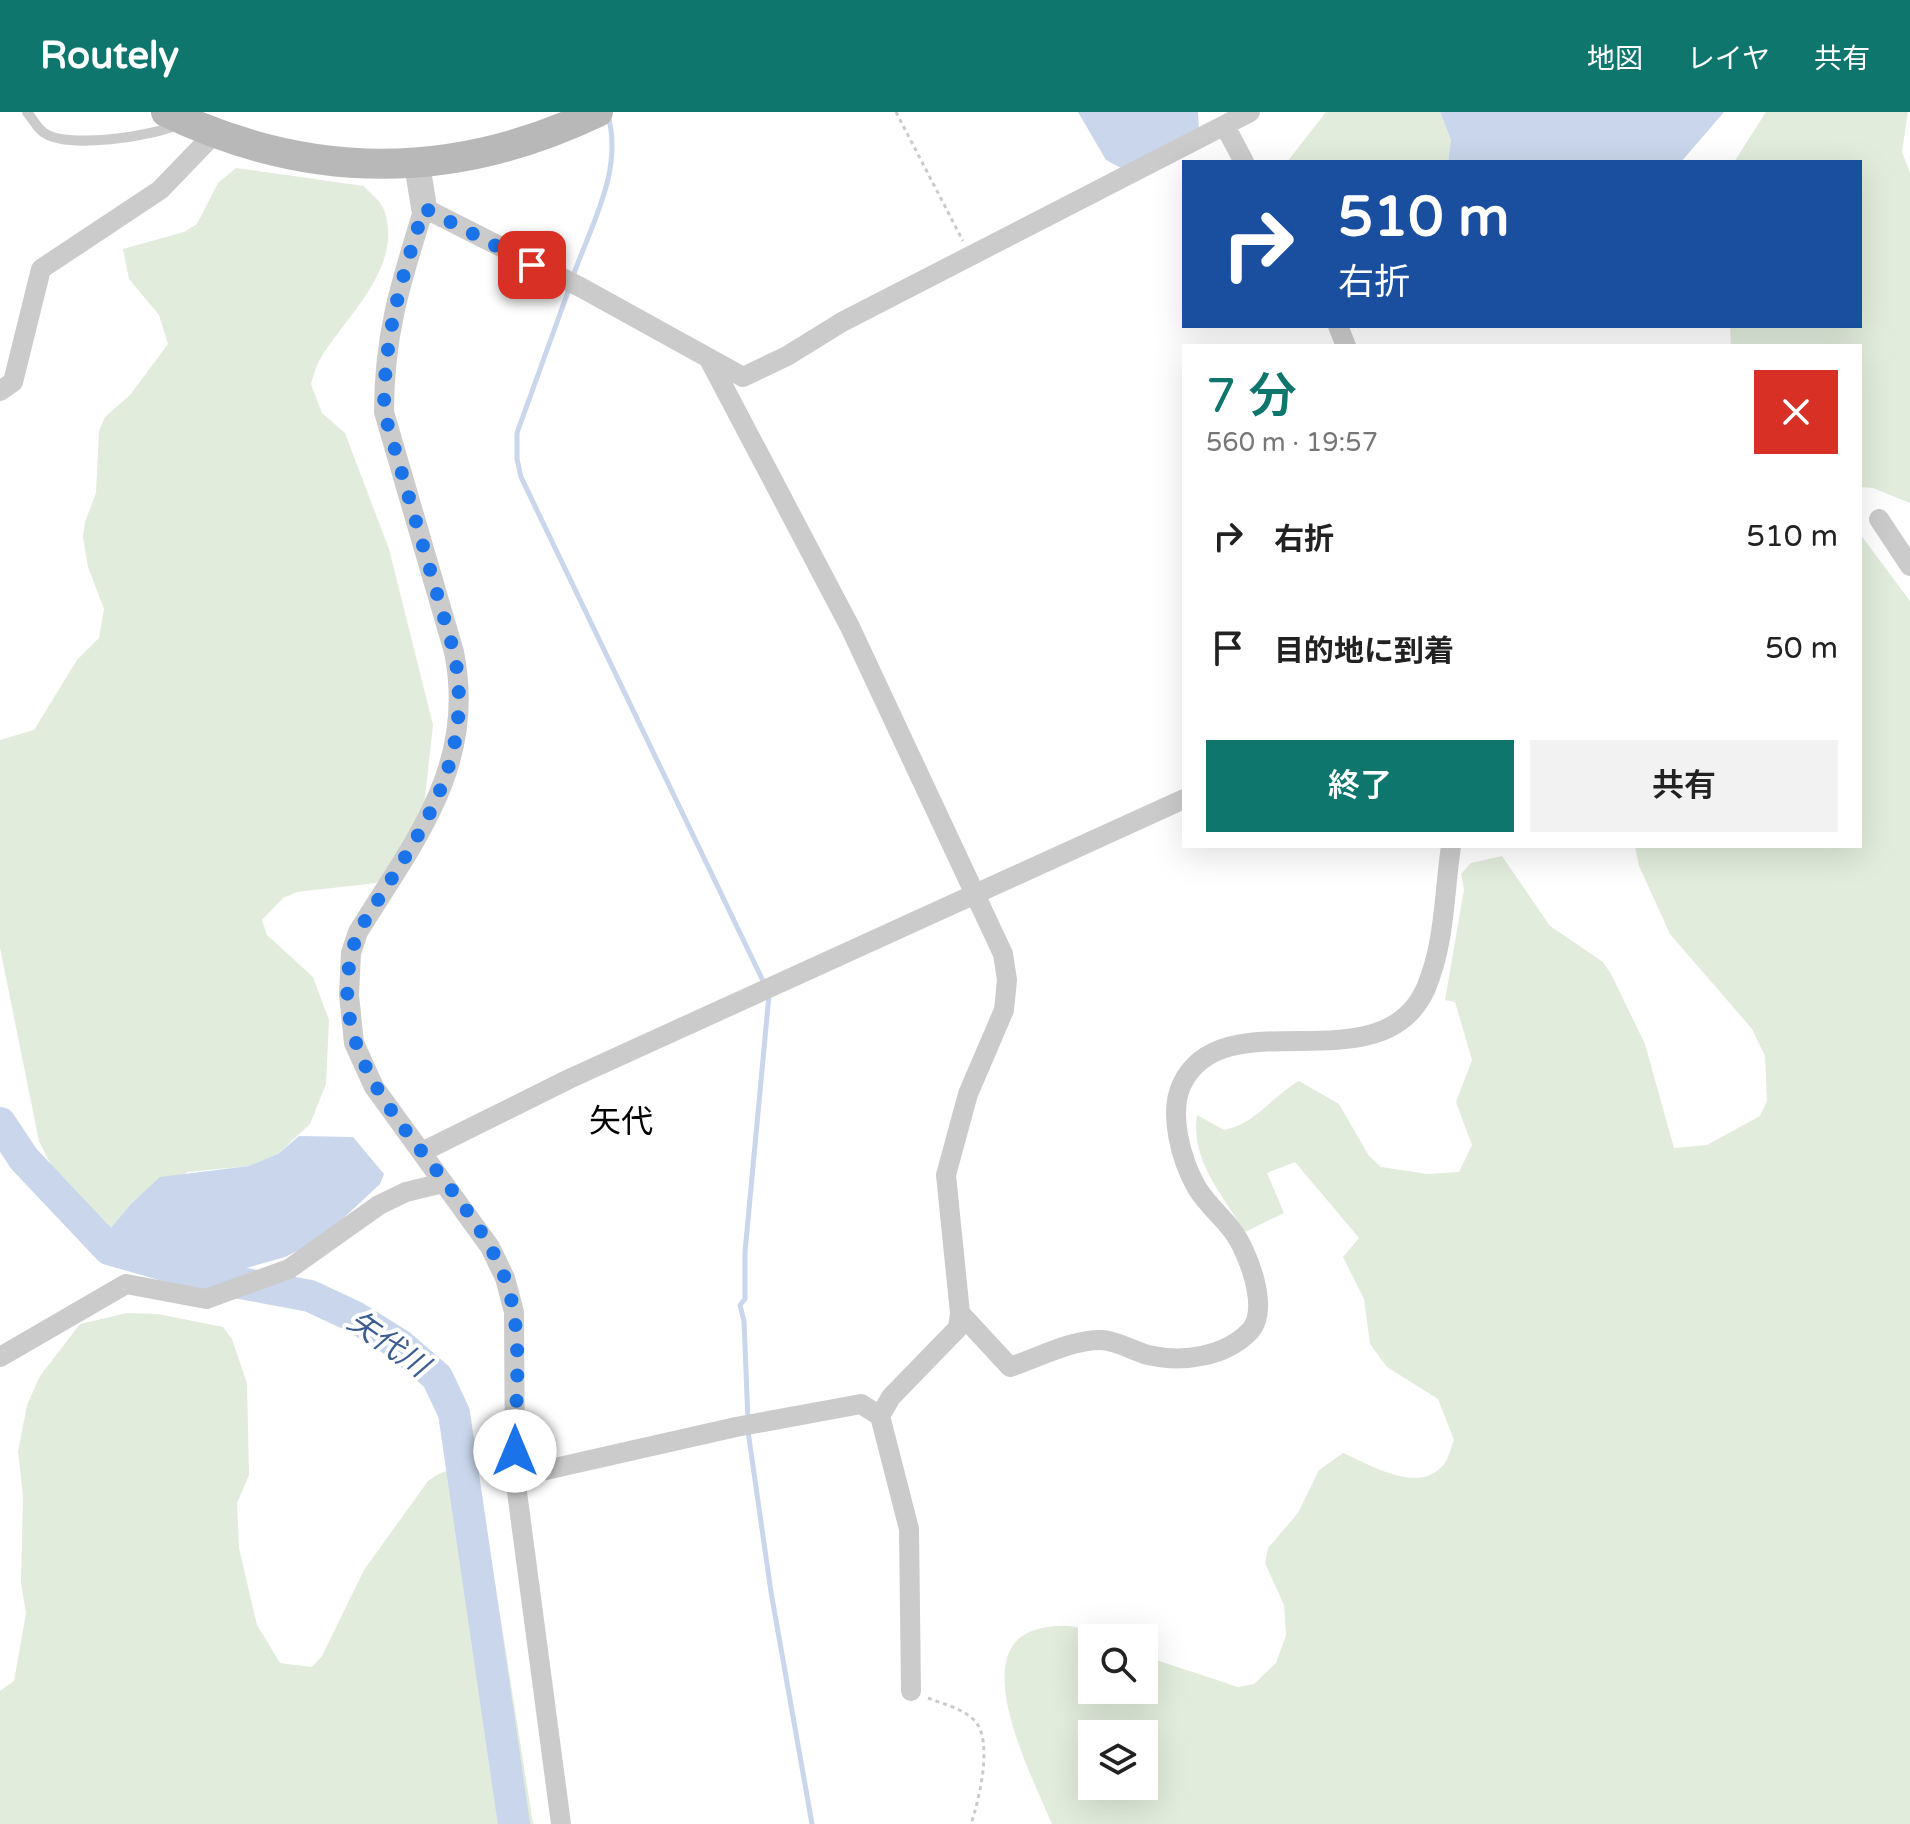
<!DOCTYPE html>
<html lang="ja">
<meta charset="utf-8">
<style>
body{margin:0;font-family:"Varela Round","Noto Sans JP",sans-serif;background:#f2f2f2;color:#222;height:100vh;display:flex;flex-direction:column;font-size:30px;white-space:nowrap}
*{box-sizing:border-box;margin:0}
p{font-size:26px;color:#767676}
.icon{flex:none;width:44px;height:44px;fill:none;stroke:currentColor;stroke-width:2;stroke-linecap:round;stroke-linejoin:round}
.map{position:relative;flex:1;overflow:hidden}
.sheet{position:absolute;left:1182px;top:232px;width:680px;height:504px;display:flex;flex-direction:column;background:#fff;border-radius:0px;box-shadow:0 8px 32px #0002}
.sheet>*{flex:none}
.top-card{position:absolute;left:1182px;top:48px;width:680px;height:168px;border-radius:0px;box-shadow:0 8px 32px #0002;background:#1a4fa0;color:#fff;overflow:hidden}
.buttons{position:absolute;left:1078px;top:1512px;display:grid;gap:16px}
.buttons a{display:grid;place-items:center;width:80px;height:80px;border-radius:0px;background:#fff;box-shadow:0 8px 32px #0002;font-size:40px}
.pin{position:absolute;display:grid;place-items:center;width:68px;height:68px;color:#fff;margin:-34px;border-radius:16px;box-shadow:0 4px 12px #0006}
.me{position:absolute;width:88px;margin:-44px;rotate:0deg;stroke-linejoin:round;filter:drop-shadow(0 0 6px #0008)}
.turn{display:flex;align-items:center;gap:28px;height:168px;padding:0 24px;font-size:36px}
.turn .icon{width:104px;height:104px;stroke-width:2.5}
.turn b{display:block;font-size:56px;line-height:68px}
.round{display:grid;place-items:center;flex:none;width:84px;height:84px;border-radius:0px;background:#f2f2f2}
.overview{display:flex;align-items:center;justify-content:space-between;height:136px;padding:0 24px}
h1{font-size:48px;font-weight:600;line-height:60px;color:#0f766e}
.action{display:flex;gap:16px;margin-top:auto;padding:16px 24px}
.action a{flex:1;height:92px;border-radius:0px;background:#0f766e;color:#fff;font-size:32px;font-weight:600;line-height:92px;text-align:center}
.action a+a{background:#f2f2f2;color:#222}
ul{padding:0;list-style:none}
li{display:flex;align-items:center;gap:24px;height:112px;padding:0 24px}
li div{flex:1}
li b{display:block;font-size:30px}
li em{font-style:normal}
header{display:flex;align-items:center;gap:48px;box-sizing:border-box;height:112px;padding:0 40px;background:#0f766e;color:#fff}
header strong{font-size:38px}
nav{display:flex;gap:44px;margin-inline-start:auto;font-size:28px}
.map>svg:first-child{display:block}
</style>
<header>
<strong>Routely</strong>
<nav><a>地図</a><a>レイヤ</a><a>共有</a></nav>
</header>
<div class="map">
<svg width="1910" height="1712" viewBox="0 0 1910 1712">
<rect width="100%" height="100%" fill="#fff"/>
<path fill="#e1ecdc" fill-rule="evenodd" d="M 1326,0 L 1440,0 L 1451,28 L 1448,50 L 1287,50 Z
M 1766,0 L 1908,0 L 1902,40 L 1910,61 L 1910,391 L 1873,376 L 1860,375 L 1860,234 L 1731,234 L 1730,214 L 1860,214 L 1860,50 L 1734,50 Z
M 236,56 L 364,74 C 370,81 381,89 384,98 C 404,152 349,202 323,242 C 317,251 314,262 311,272 L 322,301 L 345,321 L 389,437 L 433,613 L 424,694 L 388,761 L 376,771 L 297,780 L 283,786 L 262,808 L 267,823 L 313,865 L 329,908 L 326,972 L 310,1012 L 278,1042 L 265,1048 L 249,1054 L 188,1060 L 130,1093 L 104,1124 L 65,1081 L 39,1029 L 0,836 L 0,628 L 34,618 L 77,548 L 99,526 L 104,497 L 88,455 L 83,425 L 85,410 L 96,381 L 99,319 L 105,305 L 130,283 L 168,232 L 159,203 L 129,167 L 123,137 L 184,120 L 197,112 L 218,71 Z
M 1860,422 L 1910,489 L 1910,1712 L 1052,1712 C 1035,1670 965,1539 1035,1518 C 1062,1510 1082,1514 1107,1526 L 1092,1526 L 1092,1578 L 1144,1578 L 1144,1544 L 1238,1575 L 1254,1572 L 1276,1551 L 1286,1523 L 1284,1493 L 1265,1451 L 1268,1436 L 1298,1401 L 1319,1358 L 1343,1341 C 1369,1352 1420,1384 1444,1352 C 1449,1346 1451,1335 1454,1328 L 1438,1287 L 1387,1255 L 1370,1232 L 1364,1187 L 1343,1145 L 1359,1126 L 1295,1050 L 1267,1061 L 1284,1101 L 1245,1120 C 1223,1084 1190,1048 1197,1003 L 1224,1018 C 1258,1010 1270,986 1299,969 L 1339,992 L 1369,1044 L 1381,1055 L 1428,1062 L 1459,1060 L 1472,1033 L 1456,990 L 1472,948 L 1455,890 L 1445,888 L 1464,777 L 1461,762 L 1471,751 L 1502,744 L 1550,814 L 1603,850 L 1611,862 L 1645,932 L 1674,1036 L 1707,1033 L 1760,1004 L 1767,989 L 1765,944 L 1752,917 L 1670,822 L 1639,754 L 1635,734 L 1860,734 ZM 1092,1622 L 1144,1622 L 1144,1674 L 1092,1674 Z
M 127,1201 L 158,1202 L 223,1215 L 232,1227 L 247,1271 L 249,1363 L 237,1391 L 239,1436 L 257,1513 L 280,1551 L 312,1555 L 322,1544 L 364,1458 L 428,1369 C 459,1345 470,1366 483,1394 L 533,1712 L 0,1712 L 0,1579 L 14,1569 L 26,1501 L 21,1471 L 23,1384 L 18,1340 L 27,1293 L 40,1264 L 80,1212 Z"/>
<path fill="#c9d6eb" d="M 1078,0 L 1198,0 L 1199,17 L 1121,56 L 1106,48 Z
M 1440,0 L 1724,0 L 1681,50 L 1448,50 L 1451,28 Z
M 299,1024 L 353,1025 L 384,1062 L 380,1072 L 321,1127 L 285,1145 L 225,1162 L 104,1124 L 130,1093 L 160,1065 L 249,1054 L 278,1042 Z"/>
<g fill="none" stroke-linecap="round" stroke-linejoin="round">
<path stroke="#c9d6eb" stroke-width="5" d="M 572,167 C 589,117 624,59 608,4
M 569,177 L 517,321 L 517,347 L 521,365 L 765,873
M 748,1309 L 744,1209 L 740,1193 L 745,1187 L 745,1140 L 769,883
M 748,1319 L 771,1480 L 812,1712"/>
<path stroke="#c9d6eb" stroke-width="32" d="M 0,1011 L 24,1047 L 109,1137 L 203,1164 L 310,1184 L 355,1205 L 400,1233 L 437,1265 L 454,1301 L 514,1712"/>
<path stroke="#cbcbcb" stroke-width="3" stroke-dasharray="4 4" stroke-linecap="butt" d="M 896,0 L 963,129
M 928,1586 C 943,1592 962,1596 974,1608 C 994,1628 979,1688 971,1712"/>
<path stroke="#cbcbcb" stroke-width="10" d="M 27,0 C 32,6 37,16 43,20 C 65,38 155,24 179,12"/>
<path stroke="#cbcbcb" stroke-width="20" d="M 1225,14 L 1244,50
M 1338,214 L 1346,234
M 710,249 L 850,515 L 1003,842 L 1007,868 L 1004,898 L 968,982 L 946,1063 L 960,1201 L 958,1216 L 891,1285 L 880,1304
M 0,279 L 13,270 L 41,157 L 160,78 L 214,22
M 1879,407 L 1910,454
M 422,1040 L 569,967 L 1184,687
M 960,1201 L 1010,1255 C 1038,1246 1072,1227 1102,1228 C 1118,1229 1133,1239 1148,1243 C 1183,1251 1225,1245 1250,1219 C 1270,1197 1248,1139 1232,1118 C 1221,1104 1206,1091 1197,1076 C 1181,1048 1168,1001 1182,972 C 1224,884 1382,977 1426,876 C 1445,831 1444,782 1451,734
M 0,1245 L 126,1172 L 206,1187 L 289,1157 L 379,1093 L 406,1080 L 443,1071
M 515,1365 L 736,1315 L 861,1292 L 880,1304 L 909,1417 L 911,1579
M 561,1712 L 515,1365 L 514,1200 L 505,1166 L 490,1135 L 374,975 L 354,931 L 349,883 L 351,841 L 358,820 C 414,729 477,654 454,540 L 384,300 C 384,221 401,170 424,96 L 582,176 L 743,265 L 787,244 L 842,210 L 1250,0"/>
<path stroke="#cbcbcb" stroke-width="26" d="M 417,52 L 424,96"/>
<path stroke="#b8b8b8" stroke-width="30" d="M 166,0 C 310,69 454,69 598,0"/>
</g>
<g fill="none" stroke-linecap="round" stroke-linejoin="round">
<path stroke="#1a73e8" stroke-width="14" stroke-dasharray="0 25.2" d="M 515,1339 C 515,1284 525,1217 504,1164 C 457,1047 306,964 358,820 C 414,728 477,655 454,540 L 384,300 C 384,221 401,170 424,96 L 532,153"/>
</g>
<g text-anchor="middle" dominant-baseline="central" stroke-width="8" stroke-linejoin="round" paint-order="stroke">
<g font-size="30" font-style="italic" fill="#3d5d90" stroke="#fff">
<text transform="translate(388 1232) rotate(35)">矢代川</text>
</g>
<g font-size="32" fill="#000" stroke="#fff">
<text x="621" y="1010">矢代</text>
</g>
</g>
</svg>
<div class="buttons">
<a><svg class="icon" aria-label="search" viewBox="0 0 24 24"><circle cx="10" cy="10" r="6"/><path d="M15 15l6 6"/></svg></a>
<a><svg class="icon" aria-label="layers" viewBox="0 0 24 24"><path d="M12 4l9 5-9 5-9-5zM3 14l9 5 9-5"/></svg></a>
</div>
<div class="pin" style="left:532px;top:153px;background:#d93025"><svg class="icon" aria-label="arrive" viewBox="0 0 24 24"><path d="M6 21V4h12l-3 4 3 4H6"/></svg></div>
<svg class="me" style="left:515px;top:1339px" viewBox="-20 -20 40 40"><circle r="19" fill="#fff"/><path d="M0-13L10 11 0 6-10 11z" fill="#1a73e8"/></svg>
<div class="top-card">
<div class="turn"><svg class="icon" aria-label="right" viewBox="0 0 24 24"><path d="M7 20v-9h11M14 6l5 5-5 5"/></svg><div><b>510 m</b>右折</div></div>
</div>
<section class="sheet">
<div class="overview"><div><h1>7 分</h1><p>560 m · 19:57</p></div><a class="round" style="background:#d93025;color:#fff"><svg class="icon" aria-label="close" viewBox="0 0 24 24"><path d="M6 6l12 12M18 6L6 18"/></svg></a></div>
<ul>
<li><svg class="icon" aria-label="right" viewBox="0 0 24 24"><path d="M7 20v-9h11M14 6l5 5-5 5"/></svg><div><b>右折</b></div><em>510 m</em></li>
<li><svg class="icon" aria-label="arrive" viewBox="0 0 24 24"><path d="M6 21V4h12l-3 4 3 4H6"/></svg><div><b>目的地に到着</b></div><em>50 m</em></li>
</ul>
<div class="action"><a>終了</a><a>共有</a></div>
</section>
</div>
